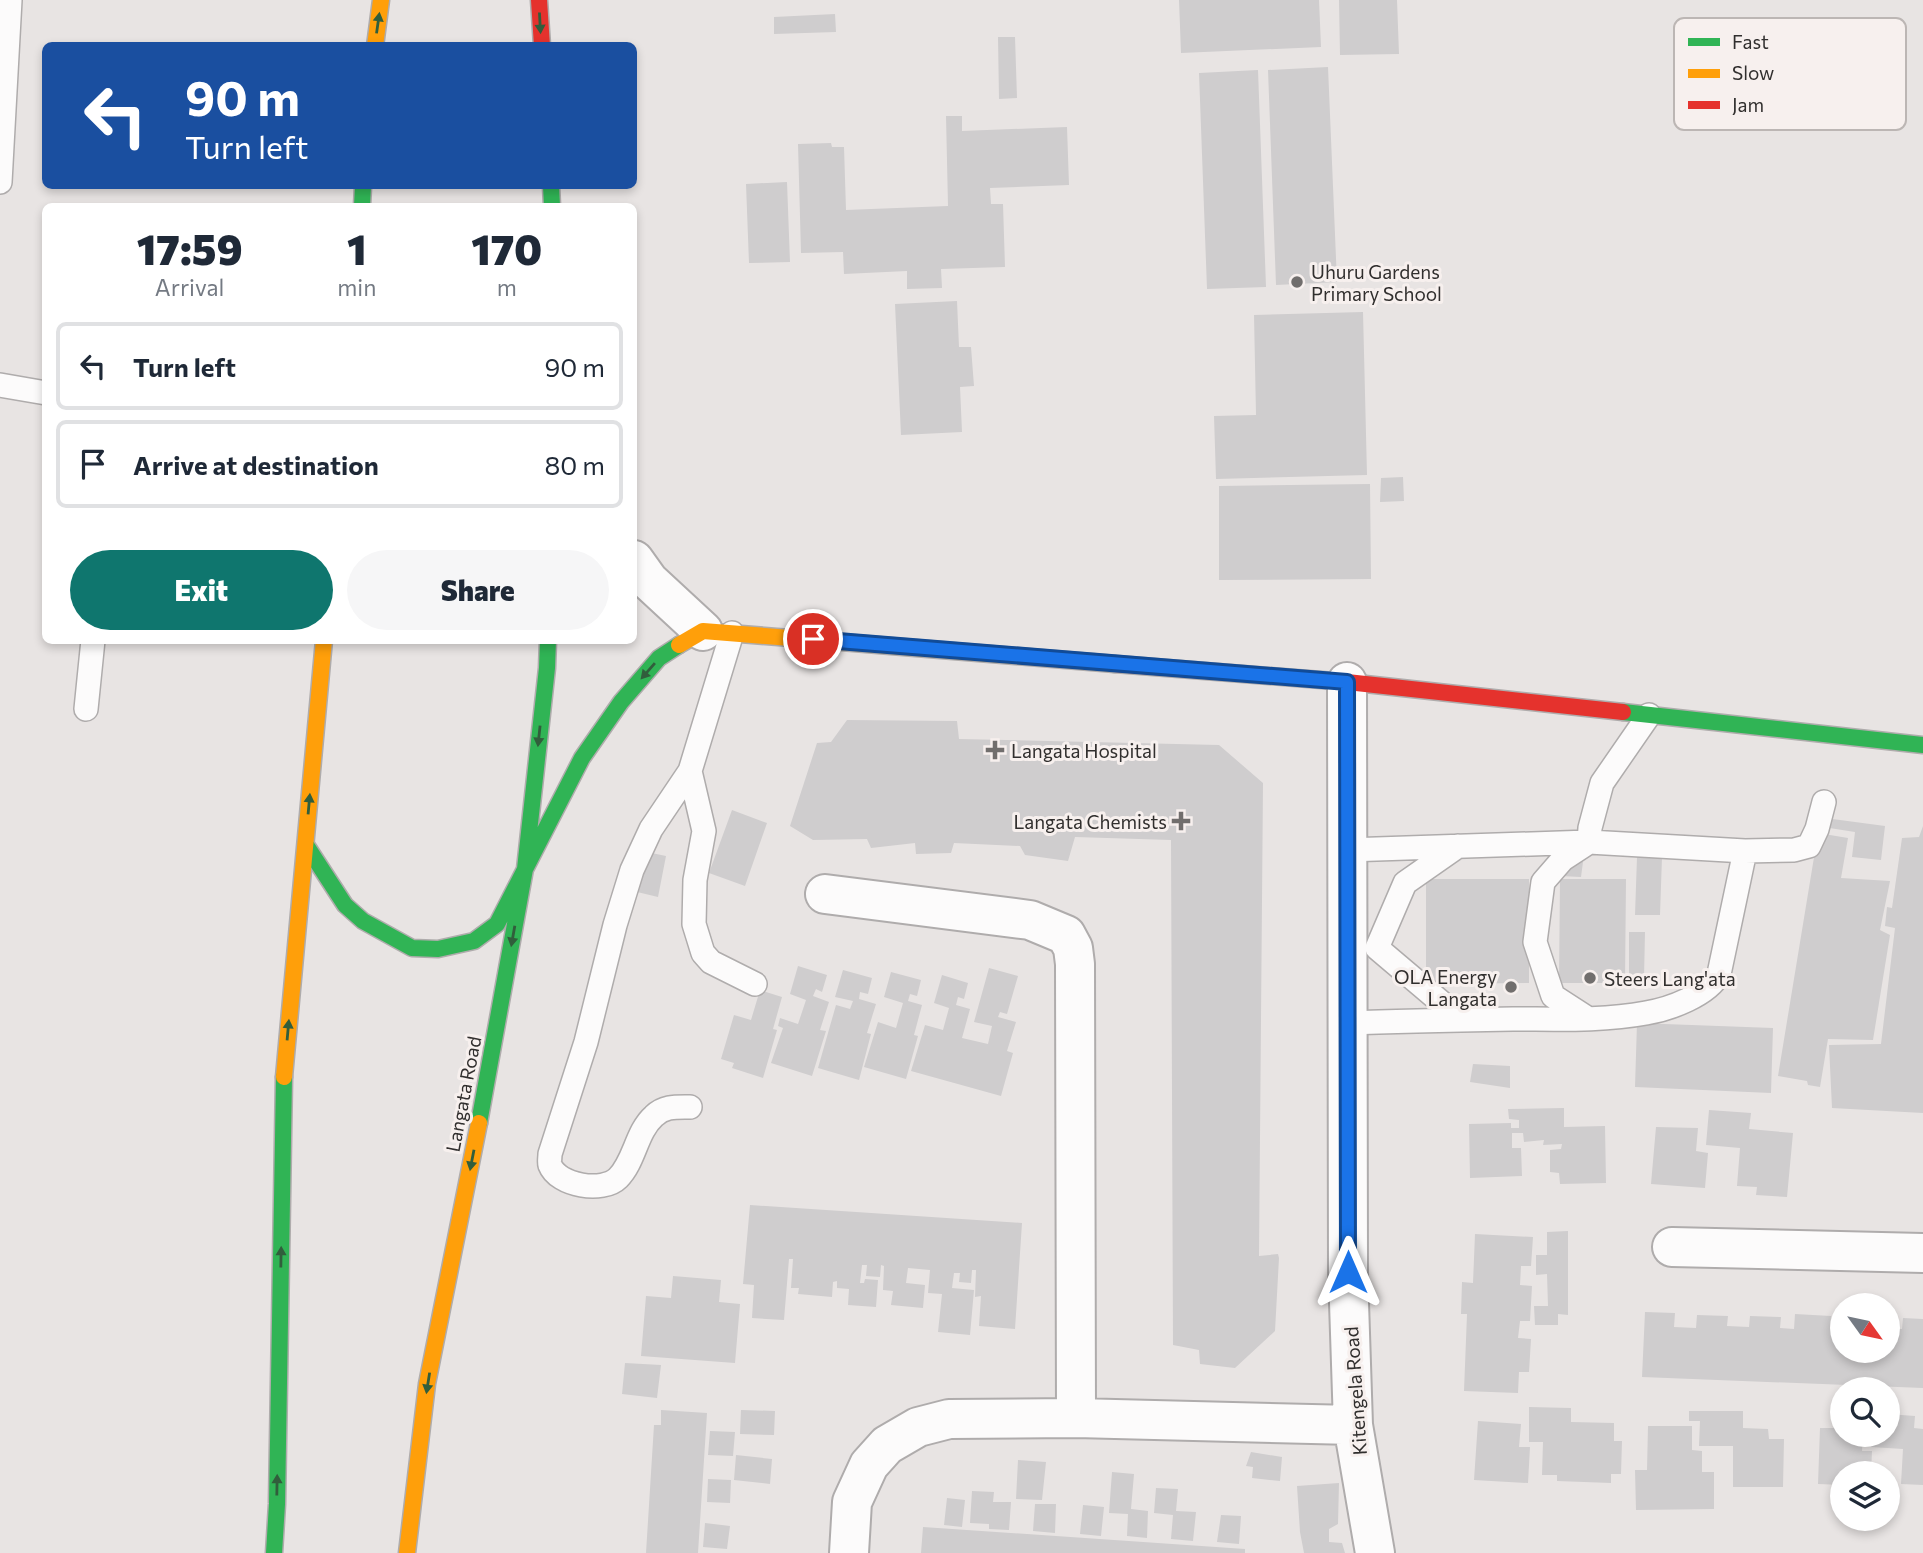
<!DOCTYPE html>
<style>
body{margin:0;font-family:Commissioner,sans-serif;background:#f6f6f7;color:#1f2937;height:100vh;display:flex;flex-direction:column;font-size:26px;white-space:nowrap}
*{box-sizing:border-box;margin:0}
p{font-size:23px;color:#747a83}
.icon{flex:none;width:38px;height:38px;fill:none;stroke:currentColor;stroke-width:2;stroke-linecap:round;stroke-linejoin:round}
.map{position:relative;flex:1;overflow:hidden}
.side{position:absolute;left:42px;top:203px;width:595px;height:441px;display:flex;flex-direction:column;background:#fff;border-radius:10px;box-shadow:0 4px 10px #0003}
.side>*{flex:none}
.guide{position:absolute;left:42px;top:42px;width:595px;height:147px;border-radius:10px;box-shadow:0 4px 10px #0003;background:#1a4fa0;color:#fff;overflow:hidden}
.needle{width:46px;rotate:123deg}
.controls{position:absolute;left:1830px;top:1293px;display:grid;gap:14px}
.controls a{display:grid;place-items:center;width:70px;height:70px;border-radius:50%;background:#fff;box-shadow:0 4px 10px #0003;font-size:35px}
.pin{position:absolute;display:grid;place-items:center;width:60px;height:60px;color:#fff;margin:-30px;border:4px solid #fff;border-radius:50%;box-shadow:0 2px 7px #0007}
.me{position:absolute;width:77px;margin:-38px;rotate:0deg;stroke-linejoin:round;filter:drop-shadow(0 0 5px #0008)}
.turn{display:flex;align-items:center;gap:24px;height:147px;padding:0 28px;font-size:32px}
.turn .icon{width:91px;height:91px;stroke-width:2.5}
.turn b{display:block;font-size:49px;line-height:60px}
.eta{display:flex;justify-content:space-evenly;align-items:center;height:119px;text-align:center}
.eta b{font-size:42px;font-weight:800;line-height:49px}
.cta{display:flex;gap:14px;margin-top:auto;padding:14px 28px}
.cta a{flex:1;height:80px;border-radius:42px;background:#0f766e;color:#fff;font-size:28px;font-weight:800;line-height:80px;text-align:center}
.cta a+a{background:#f6f6f7;color:#1f2937}
ul{padding:0;list-style:none}
li{display:flex;align-items:center;gap:21px;height:88px;margin:0 14px 10px;padding:0 14px;border:4px solid #e0e1e3;border-radius:10px}
li div{flex:1}
li b{display:block;font-size:26px}
li em{font-style:normal}
.map>svg:first-child{display:block}
</style>
<div class="map">
<svg width="1923" height="1553" viewBox="0 0 1923 1553">
<rect width="100%" height="100%" fill="#e8e4e3"/>
<path fill="#cfcdce" d="M 1179,0 L 1319,0 L 1321,47 L 1181,53 Z
M 1339,0 L 1397,0 L 1399,54 L 1340,55 Z
M 835,14 L 836,32 L 774,34 L 774,17 Z
M 998,37 L 1015,37 L 1017,98 L 999,99 Z
M 1328,67 L 1337,282 L 1276,285 L 1268,70 Z
M 1258,70 L 1266,287 L 1207,289 L 1199,73 Z
M 946,116 L 962,116 L 962,131 L 1067,127 L 1069,185 L 990,188 L 991,204 L 1003,204 L 1005,267 L 941,269 L 942,288 L 907,289 L 907,271 L 844,274 L 843,252 L 801,253 L 798,144 L 831,143 L 832,147 L 844,147 L 846,210 L 948,206 Z
M 787,182 L 790,262 L 749,263 L 746,184 Z
M 957,301 L 959,347 L 971,347 L 974,386 L 960,387 L 962,432 L 901,435 L 895,304 Z
M 1363,312 L 1367,475 L 1216,479 L 1214,416 L 1256,415 L 1254,315 Z
M 1403,477 L 1404,501 L 1380,502 L 1381,478 Z
M 1370,484 L 1371,579 L 1219,580 L 1219,486 Z
M 847,720 L 957,721 L 959,739 L 1219,745 L 1263,783 L 1259,1256 L 1278,1254 L 1279,1258 L 1275,1331 L 1235,1368 L 1200,1364 L 1199,1350 L 1173,1345 L 1171,840 L 1075,837 L 1068,861 L 1025,855 L 1020,846 L 954,843 L 951,853 L 916,854 L 915,843 L 871,848 L 867,839 L 813,840 L 790,826 L 817,743 L 831,742 Z
M 732,810 L 767,823 L 745,886 L 709,873 Z
M 1825,818 L 1885,826 L 1881,860 L 1852,857 L 1855,832 L 1823,827 Z
M 1923,826 L 1923,1113 L 1832,1108 L 1829,1045 L 1881,1044 L 1895,928 L 1885,926 L 1887,907 L 1892,908 L 1902,838 L 1919,837 Z
M 1818,833 L 1848,838 L 1841,878 L 1890,881 L 1880,930 L 1890,935 L 1873,1040 L 1828,1039 L 1820,1087 L 1808,1085 L 1807,1081 L 1778,1076 Z
M 642,851 L 666,856 L 658,897 L 633,891 Z
M 1637,857 L 1662,857 L 1660,915 L 1635,915 Z
M 1568,862 L 1583,862 L 1581,877 L 1560,876 Z
M 1426,879 L 1529,879 L 1529,983 L 1426,984 Z
M 1560,879 L 1626,879 L 1625,983 L 1559,983 Z
M 1629,932 L 1645,932 L 1644,978 L 1629,979 Z
M 798,966 L 827,975 L 822,992 L 816,989 L 813,996 L 829,1002 L 820,1030 L 826,1031 L 812,1076 L 771,1063 L 783,1028 L 778,1026 L 780,1018 L 798,1024 L 806,1000 L 790,994 Z
M 989,968 L 1018,976 L 1007,1014 L 1000,1012 L 998,1017 L 1016,1022 L 1007,1051 L 1013,1053 L 1001,1096 L 911,1071 L 925,1025 L 943,1030 L 949,1008 L 934,1003 L 942,975 L 968,983 L 964,999 L 958,997 L 956,1005 L 970,1009 L 962,1038 L 988,1044 L 992,1026 L 974,1022 Z
M 843,970 L 872,978 L 868,994 L 860,992 L 859,999 L 876,1004 L 867,1033 L 871,1034 L 859,1080 L 818,1068 L 836,1005 L 850,1009 L 853,1001 L 835,997 Z
M 891,972 L 921,980 L 917,996 L 910,994 L 908,1001 L 922,1005 L 914,1035 L 918,1036 L 906,1079 L 864,1067 L 878,1022 L 896,1028 L 903,1003 L 884,997 Z
M 760,990 L 782,997 L 773,1029 L 777,1030 L 763,1078 L 732,1068 L 734,1063 L 721,1059 L 734,1015 L 751,1020 Z
M 1637,1023 L 1773,1028 L 1771,1093 L 1635,1087 Z
M 1473,1064 L 1510,1066 L 1510,1088 L 1470,1082 Z
M 1564,1108 L 1564,1127 L 1605,1126 L 1606,1183 L 1560,1184 L 1559,1173 L 1550,1172 L 1550,1150 L 1561,1149 L 1562,1144 L 1543,1145 L 1544,1140 L 1524,1142 L 1523,1133 L 1512,1133 L 1512,1148 L 1521,1148 L 1522,1176 L 1470,1178 L 1469,1124 L 1511,1123 L 1511,1128 L 1519,1128 L 1519,1120 L 1509,1119 L 1508,1109 Z
M 1709,1110 L 1751,1113 L 1749,1129 L 1793,1133 L 1787,1197 L 1756,1195 L 1757,1187 L 1737,1186 L 1740,1148 L 1706,1145 Z
M 1656,1127 L 1698,1128 L 1696,1151 L 1708,1153 L 1705,1188 L 1651,1184 Z
M 750,1205 L 1022,1223 L 1015,1329 L 979,1326 L 981,1296 L 975,1297 L 976,1270 L 972,1270 L 971,1283 L 959,1282 L 960,1273 L 954,1273 L 952,1288 L 974,1290 L 970,1335 L 938,1332 L 942,1294 L 928,1293 L 930,1270 L 908,1268 L 906,1283 L 925,1285 L 923,1308 L 891,1305 L 893,1291 L 883,1290 L 884,1266 L 881,1265 L 880,1277 L 866,1276 L 867,1265 L 862,1265 L 860,1283 L 864,1283 L 865,1279 L 878,1280 L 876,1307 L 848,1305 L 849,1289 L 837,1288 L 837,1281 L 833,1282 L 832,1297 L 798,1294 L 799,1288 L 791,1288 L 793,1259 L 789,1259 L 784,1320 L 752,1318 L 754,1285 L 743,1284 Z
M 1568,1231 L 1568,1315 L 1558,1314 L 1558,1325 L 1535,1325 L 1534,1306 L 1548,1306 L 1547,1274 L 1536,1275 L 1536,1255 L 1547,1255 L 1547,1232 Z
M 1475,1234 L 1533,1237 L 1531,1266 L 1521,1266 L 1520,1285 L 1532,1286 L 1530,1321 L 1520,1321 L 1518,1338 L 1531,1339 L 1529,1372 L 1519,1372 L 1518,1393 L 1464,1391 L 1467,1314 L 1461,1314 L 1462,1282 L 1473,1283 Z
M 673,1276 L 721,1280 L 719,1302 L 740,1304 L 735,1363 L 641,1356 L 646,1296 L 671,1298 Z
M 1645,1312 L 1675,1313 L 1674,1327 L 1696,1328 L 1697,1315 L 1728,1316 L 1727,1326 L 1749,1327 L 1750,1316 L 1781,1317 L 1780,1328 L 1794,1329 L 1795,1314 L 1831,1316 L 1830,1328 L 1843,1328 L 1843,1351 L 1888,1351 L 1888,1329 L 1902,1329 L 1903,1318 L 1923,1319 L 1923,1388 L 1642,1377 Z
M 625,1363 L 661,1365 L 657,1398 L 622,1394 Z
M 1529,1407 L 1571,1408 L 1571,1422 L 1614,1423 L 1614,1441 L 1622,1441 L 1621,1474 L 1611,1474 L 1611,1483 L 1557,1481 L 1557,1475 L 1542,1475 L 1543,1442 L 1529,1442 Z
M 661,1410 L 707,1413 L 698,1553 L 646,1553 L 654,1425 L 661,1425 Z
M 741,1410 L 775,1411 L 774,1435 L 740,1434 Z
M 1689,1411 L 1743,1411 L 1743,1428 L 1768,1429 L 1769,1439 L 1784,1439 L 1783,1487 L 1733,1487 L 1733,1446 L 1699,1446 L 1700,1421 L 1689,1421 Z
M 1888,1414 L 1915,1416 L 1914,1428 L 1923,1429 L 1923,1485 L 1901,1484 L 1903,1449 L 1871,1447 L 1871,1435 L 1888,1435 Z
M 1478,1421 L 1521,1424 L 1519,1447 L 1530,1447 L 1528,1483 L 1474,1480 Z
M 1648,1426 L 1692,1426 L 1692,1450 L 1702,1451 L 1702,1472 L 1714,1472 L 1714,1509 L 1636,1510 L 1635,1470 L 1647,1470 Z
M 1820,1428 L 1843,1428 L 1843,1435 L 1863,1435 L 1862,1451 L 1872,1451 L 1871,1474 L 1843,1474 L 1843,1485 L 1818,1484 Z
M 710,1431 L 735,1432 L 733,1456 L 708,1455 Z
M 1251,1452 L 1282,1457 L 1280,1481 L 1252,1478 L 1253,1467 L 1246,1466 Z
M 736,1455 L 772,1459 L 770,1484 L 734,1480 Z
M 1018,1460 L 1046,1462 L 1042,1500 L 1016,1499 Z
M 1112,1472 L 1134,1474 L 1131,1509 L 1148,1511 L 1147,1538 L 1127,1536 L 1128,1514 L 1109,1513 Z
M 708,1479 L 731,1480 L 730,1503 L 707,1502 Z
M 1339,1483 L 1338,1524 L 1329,1529 L 1329,1542 L 1342,1543 L 1345,1553 L 1304,1553 L 1300,1532 L 1297,1486 Z
M 1156,1488 L 1178,1489 L 1176,1511 L 1196,1512 L 1193,1541 L 1171,1539 L 1173,1515 L 1154,1513 Z
M 972,1491 L 994,1492 L 993,1502 L 1011,1502 L 1009,1530 L 989,1529 L 989,1524 L 970,1523 Z
M 947,1498 L 965,1500 L 962,1527 L 944,1525 Z
M 1035,1504 L 1056,1504 L 1055,1533 L 1033,1531 Z
M 1083,1505 L 1104,1507 L 1101,1536 L 1080,1534 Z
M 1221,1515 L 1241,1516 L 1239,1544 L 1217,1542 Z
M 705,1523 L 730,1526 L 727,1549 L 703,1547 Z
M 923,1527 L 1245,1549 L 1245,1553 L 921,1553 Z"/>
<g fill="none" stroke-linecap="round" stroke-linejoin="round">
<defs>
<path id="lane" d="M 0,182 L 10,0
M 0,385 L 46,393
M 732,633 L 690,771 L 704,831 L 695,880 L 694,924 L 703,953 L 711,962 L 755,984
M 86,709 L 93,640
M 1458,846 L 1405,883 L 1377,948 L 1462,1020
M 1347,850 L 1589,842 L 1745,851 L 1794,850 L 1809,846 L 1817,829 L 1824,802
M 1587,1018 L 1553,996 L 1535,942 L 1543,882 L 1563,859 L 1589,842 L 1590,828 L 1602,783 L 1649,715
M 1348,1023 C 1403,1021 1458,1020 1513,1019 C 1557,1019 1603,1021 1646,1013 C 1670,1009 1708,995 1719,974 L 1745,851
M 690,1107 C 676,1107 664,1106 654,1116 C 636,1132 635,1161 618,1178 C 603,1193 558,1186 550,1165 C 549,1162 550,1158 550,1154 L 586,1042 L 615,925 L 632,870 L 651,829 L 690,771"/>
<path id="street" d="M 634,560 L 649,581 L 703,631
M 1347,682 L 1348,1272 L 1353,1425 L 1375,1553
M 825,894 L 1030,920 L 1066,935 L 1073,948 L 1075,964 L 1076,1418
M 1672,1247 L 1923,1253
M 849,1553 L 852,1502 L 869,1465 L 887,1445 L 918,1427 L 949,1419 L 1076,1418 L 1353,1425"/>
<path id="fast" d="M 551,186 L 552,206
M 362,206 L 363,186
M 1623,712 L 1923,745
M 306,845 L 345,905 L 363,921 L 412,948 L 438,949 L 474,941 L 497,924 L 582,758 L 621,702 L 659,658 L 679,645
M 479,1123 L 525,869 L 547,668 L 548,640
M 274,1553 L 277,1504 L 284,1077"/>
<path id="slow" d="M 375,46 L 381,0
M 679,645 L 703,631 L 1115,664
M 284,1077 L 324,640
M 407,1553 L 427,1384 L 479,1123"/>
<path id="jam" d="M 539,0 L 542,46
M 1115,664 L 1347,682 L 1623,712"/>
</defs>
<use href="#lane" stroke="#afacac" stroke-width="26"/>
<use href="#street" stroke="#afacac" stroke-width="42"/>
<use href="#fast" stroke="#afacac" stroke-width="19"/>
<use href="#slow" stroke="#afacac" stroke-width="19"/>
<use href="#jam" stroke="#afacac" stroke-width="19"/>
<use href="#lane" stroke="#fcfbfb" stroke-width="23"/>
<use href="#street" stroke="#fcfbfb" stroke-width="38"/>
<use href="#fast" stroke="#30b455" stroke-width="16"/>
<use href="#slow" stroke="#ff9f0a" stroke-width="16"/>
<use href="#jam" stroke="#e5322d" stroke-width="16"/>
</g>
<defs><path id="oneway-solid" d="M-6-.8H1V-3.2L6.5 0L1 3.2V.8H-6Z" transform="scale(1.75)"/></defs>
<g fill="#315e3c">
<use href="#oneway-solid" transform="translate(378 23) rotate(-82)"/>
<use href="#oneway-solid" transform="translate(540 23) rotate(87)"/>
<use href="#oneway-solid" transform="translate(648 671) rotate(131)"/>
<use href="#oneway-solid" transform="translate(539 736) rotate(96)"/>
<use href="#oneway-solid" transform="translate(309 804) rotate(-85)"/>
<use href="#oneway-solid" transform="translate(513 936) rotate(100)"/>
<use href="#oneway-solid" transform="translate(288 1030) rotate(-85)"/>
<use href="#oneway-solid" transform="translate(472 1160) rotate(101)"/>
<use href="#oneway-solid" transform="translate(281 1257) rotate(-89)"/>
<use href="#oneway-solid" transform="translate(428 1383) rotate(99)"/>
<use href="#oneway-solid" transform="translate(277 1485) rotate(-89)"/>
</g>
<g fill="none" stroke-linecap="round" stroke-linejoin="round">
<defs>
<path id="route" d="M 813,639 L 1347,682 L 1348,1272"/>
</defs>
<use href="#route" stroke="#114b97" stroke-width="18"/>
<use href="#route" stroke="#1a73e8" stroke-width="12"/>
</g>
<g fill="#716e6d" stroke="#f7f0ee" stroke-width="2.5">
<circle cx="1297" cy="282" r="7"/>
<path d="M991.5 739.5h7v7h7v7h-7v7h-7v-7h-7v-7h7z"/>
<path d="M1177.5 810.5h7v7h7v7h-7v7h-7v-7h-7v-7h7z"/>
<circle cx="1590" cy="978" r="7"/>
<circle cx="1511" cy="987" r="7"/>
</g>
<g text-anchor="middle" dominant-baseline="central" stroke-width="6" stroke-linejoin="round" paint-order="stroke">
<g font-size="19" fill="#312f2e" stroke="#f7f0ee" text-anchor="start">
<text x="1311" y="271">Uhuru Gardens<tspan x="1311" dy="22">Primary School</tspan></text>
<text x="1011" y="750">Langata Hospital</text>
<text x="1167" y="821" text-anchor="end">Langata Chemists</text>
<text x="1497" y="976" text-anchor="end">OLA Energy<tspan x="1497" dy="22">Langata</tspan></text>
<text x="1604" y="978">Steers Lang'ata</text>
</g>
<g font-size="19" fill="#312f2e" stroke="#f7f0ee">
<text transform="translate(463 1094) rotate(-79)">Langata Road</text>
<text transform="translate(1355 1391) rotate(-94)">Kitengela Road</text>
</g>
</g>
<rect x="1674" y="18" width="232" height="112" rx="10" fill="#f7f0ee" stroke="#bcb6b4" stroke-width="2"/>
<rect x="1688" y="38" width="32" height="8" fill="#30b455"/>
<rect x="1688" y="69" width="32" height="9" fill="#ff9f0a"/>
<rect x="1688" y="101" width="32" height="8" fill="#e5322d"/>
<g font-size="19" fill="#312f2e">
<text x="1732" y="49">Fast</text>
<text x="1732" y="80">Slow</text>
<text x="1732" y="112">Jam</text>
</g>
</svg>
<div class="controls">
<a><svg class="needle" viewBox="-14 -14 28 28"><path d="M0-13l5 13h-10z" fill="#e53935"/><path d="M0 13l5-13h-10z" fill="#747a83"/></svg></a>
<a><svg class="icon" aria-label="search" viewBox="0 0 24 24"><circle cx="10" cy="10" r="6"/><path d="M15 15l6 6"/></svg></a>
<a><svg class="icon" aria-label="layers" viewBox="0 0 24 24"><path d="M12 4l9 5-9 5-9-5zM3 14l9 5 9-5"/></svg></a>
</div>
<div class="pin" style="left:813px;top:639px;background:#d93025"><svg class="icon" aria-label="arrive" viewBox="0 0 24 24"><path d="M6 21V4h12l-3 4 3 4H6"/></svg></div>
<svg class="me" style="left:1348px;top:1272px" viewBox="-20 -20 40 40"><path d="M0-17L14 15 0 8-14 15z" fill="#1a73e8" stroke="#fff" stroke-width="4"/></svg>
<div class="guide">
<div class="turn"><svg class="icon" aria-label="left" viewBox="0 0 24 24"><path d="M17 20v-9H6M10 6l-5 5 5 5"/></svg><div><b>90 m</b>Turn left</div></div>
</div>
<section class="side">
<div class="eta">
<div><b>17:59</b><p>Arrival</p></div>
<div><b>1</b><p>min</p></div>
<div><b>170</b><p>m</p></div>
</div>
<ul>
<li><svg class="icon" aria-label="left" viewBox="0 0 24 24"><path d="M17 20v-9H6M10 6l-5 5 5 5"/></svg><div><b>Turn left</b></div><em>90 m</em></li>
<li><svg class="icon" aria-label="arrive" viewBox="0 0 24 24"><path d="M6 21V4h12l-3 4 3 4H6"/></svg><div><b>Arrive at destination</b></div><em>80 m</em></li>
</ul>
<div class="cta"><a>Exit</a><a>Share</a></div>
</section>
</div>
